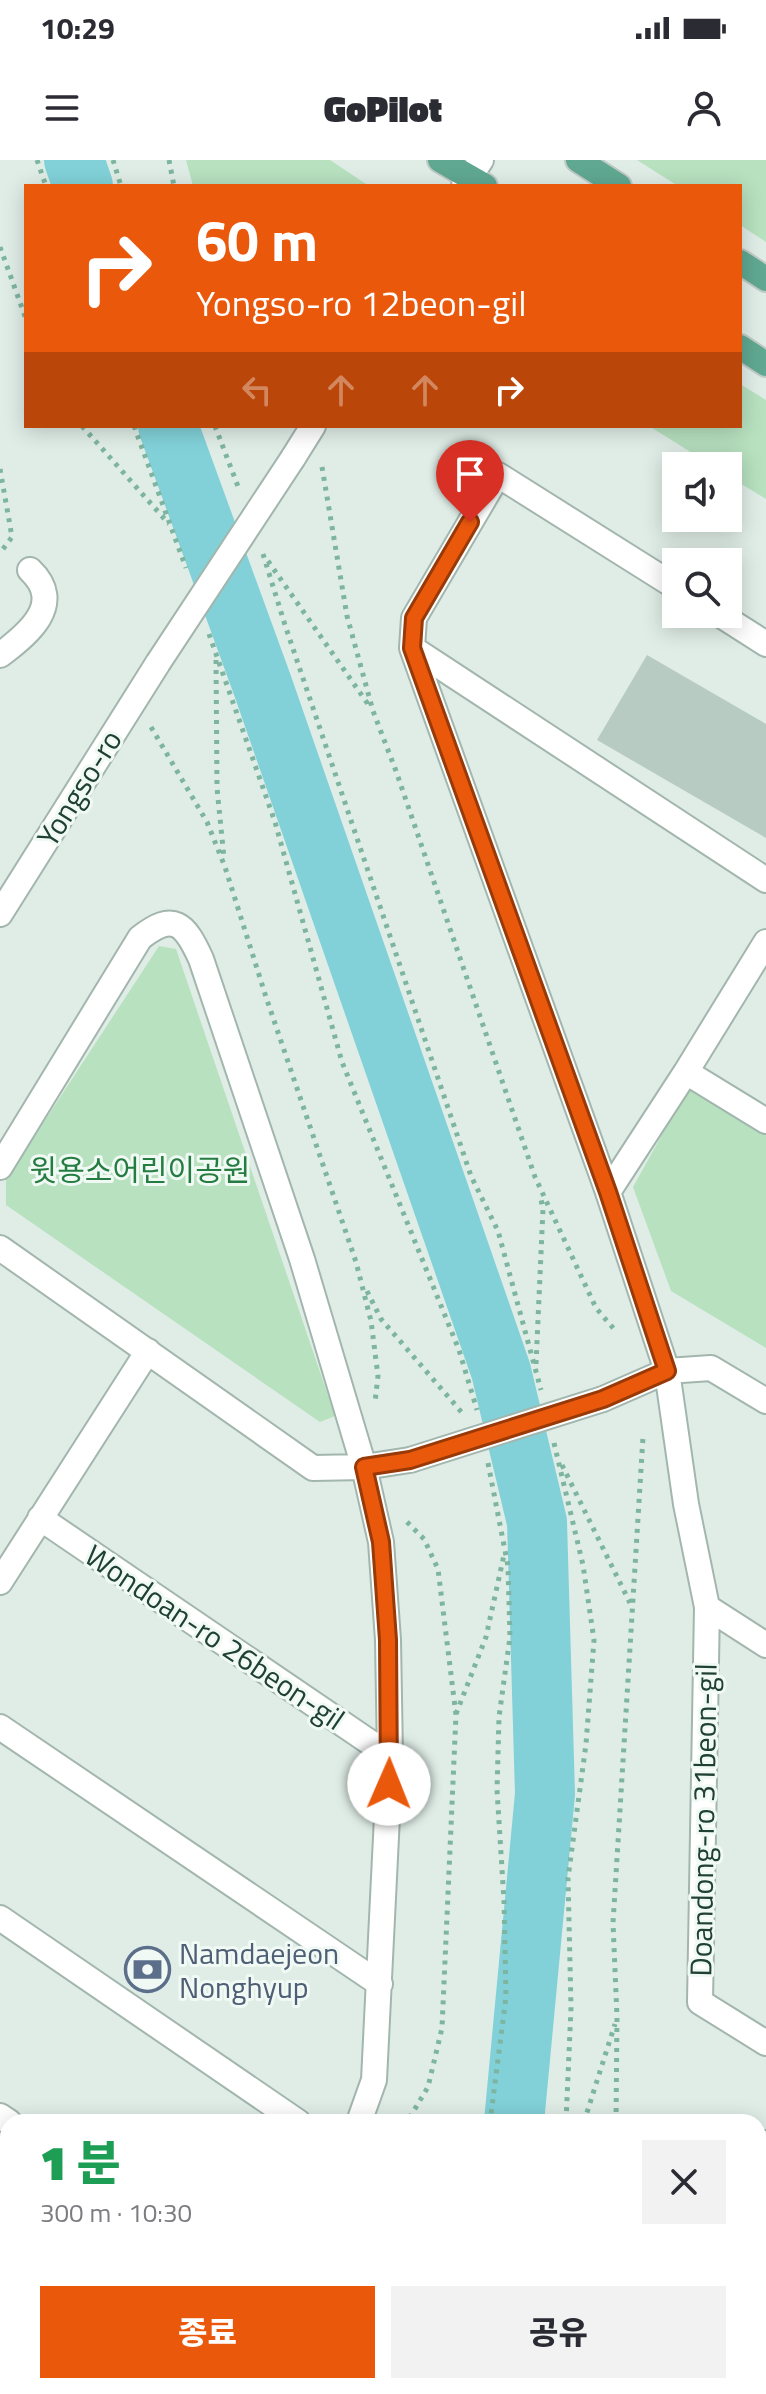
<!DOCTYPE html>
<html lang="ko">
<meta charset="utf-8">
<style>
body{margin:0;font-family:"Titillium Web","Noto Sans KR",sans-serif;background:#f2f2f3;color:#2b2b33;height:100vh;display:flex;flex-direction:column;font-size:30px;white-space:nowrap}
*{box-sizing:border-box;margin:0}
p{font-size:26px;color:#7c7c81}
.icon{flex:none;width:44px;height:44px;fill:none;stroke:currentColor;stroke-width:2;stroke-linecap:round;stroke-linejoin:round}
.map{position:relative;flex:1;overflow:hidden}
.side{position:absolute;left:0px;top:1954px;width:766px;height:280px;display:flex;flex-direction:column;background:#fff;border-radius:24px 24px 0 0;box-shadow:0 4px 20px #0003}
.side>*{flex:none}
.banner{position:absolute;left:24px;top:24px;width:718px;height:244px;border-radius:0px;box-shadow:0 4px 20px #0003;background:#ea580c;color:#fff;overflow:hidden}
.buttons{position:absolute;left:662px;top:292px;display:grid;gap:16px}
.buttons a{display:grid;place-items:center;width:80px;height:80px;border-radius:0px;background:#fff;box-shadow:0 4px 20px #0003;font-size:40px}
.pin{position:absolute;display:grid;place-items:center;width:68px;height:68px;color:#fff;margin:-82px -34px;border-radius:50% 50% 50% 0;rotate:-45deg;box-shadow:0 0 8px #0007}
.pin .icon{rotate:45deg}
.me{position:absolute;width:88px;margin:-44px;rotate:1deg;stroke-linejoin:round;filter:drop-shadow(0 0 6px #0008)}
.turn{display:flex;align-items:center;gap:28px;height:168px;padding:0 40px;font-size:36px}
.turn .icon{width:104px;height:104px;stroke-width:2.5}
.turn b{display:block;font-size:56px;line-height:68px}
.lanes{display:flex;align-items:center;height:76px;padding:0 40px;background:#0003;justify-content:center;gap:40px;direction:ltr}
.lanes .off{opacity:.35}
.round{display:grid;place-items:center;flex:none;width:84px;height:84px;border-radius:0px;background:#f2f2f3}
.headline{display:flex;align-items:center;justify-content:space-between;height:136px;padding:0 40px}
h1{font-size:48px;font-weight:800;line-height:60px;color:#1e9e55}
.button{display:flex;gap:16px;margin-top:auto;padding:16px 40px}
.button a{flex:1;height:92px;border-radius:0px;background:#ea580c;color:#fff;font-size:32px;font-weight:800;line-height:92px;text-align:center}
.button a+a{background:#f2f2f3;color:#2b2b33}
.status{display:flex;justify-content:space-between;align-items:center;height:56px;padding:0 40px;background:#fff;direction:ltr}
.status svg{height:22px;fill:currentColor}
header{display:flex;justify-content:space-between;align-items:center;height:104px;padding:0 40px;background:#fff;font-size:36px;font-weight:800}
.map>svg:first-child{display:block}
</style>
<div class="status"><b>10:29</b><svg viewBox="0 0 49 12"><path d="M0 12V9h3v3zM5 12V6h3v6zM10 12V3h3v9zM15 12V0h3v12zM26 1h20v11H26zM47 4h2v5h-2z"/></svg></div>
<header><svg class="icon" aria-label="menu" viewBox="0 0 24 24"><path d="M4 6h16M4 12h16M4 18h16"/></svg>GoPilot<svg class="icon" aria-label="person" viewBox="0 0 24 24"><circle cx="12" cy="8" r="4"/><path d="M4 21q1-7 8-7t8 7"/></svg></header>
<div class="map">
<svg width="766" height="2234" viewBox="0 0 766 2234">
<rect width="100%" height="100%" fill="#e0ede7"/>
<path fill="#b7e1bf" d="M 186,0 L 330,0 L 369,26 L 193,26 Z
M 637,0 L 766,0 L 766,82 L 740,65 L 740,26 L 678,26 Z
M 740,224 L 766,240 L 766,339 L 728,316 L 728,306 L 713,306 L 649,266 L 740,266 Z
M 159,786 L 176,789 L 335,1256 L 320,1262 L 6,1045 L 6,1020 Z
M 688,928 L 701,931 L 766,970 L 766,1188 L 671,1131 L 633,1027 Z
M 0,2136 L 8,2141 L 8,2226 L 144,2226 L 157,2234 L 0,2234 Z
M 183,2226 L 373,2226 L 373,2234 L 177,2234 Z"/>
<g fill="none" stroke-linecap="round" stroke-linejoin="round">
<path stroke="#82d1d9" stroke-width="60" d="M 74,0 L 83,26
M 168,266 L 262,524 L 501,1211 L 537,1362 L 545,1634 L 514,1962
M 483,2226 L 485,2234"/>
</g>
<path fill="#b8cbc2" d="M 647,495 L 766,564 L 766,678 L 597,580 Z"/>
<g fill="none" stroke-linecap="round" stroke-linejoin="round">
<defs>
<path id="minor" d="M 464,26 L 481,0
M 293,298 L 313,266
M 676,427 L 498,315 L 414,458 L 412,488 L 608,1032 L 667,1211 L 686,1344 L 707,1447 L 700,1842 L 766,1883
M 719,454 L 766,484
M 412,488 L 766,720
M 0,495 C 27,475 66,444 30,410
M 0,754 L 158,503
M 686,912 L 766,961
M 0,1007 L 140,778 C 174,751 185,764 201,799 L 302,1099 L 364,1307 L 381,1382 L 388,1480 L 390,1596 L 374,1920 L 359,1962
M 608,1032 L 686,912 L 766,782
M 0,1088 L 313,1308 L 364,1307 L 410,1300
M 603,1239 L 667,1211 L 711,1208 L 766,1241
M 40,1358 L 390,1596
M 0,1422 L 148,1191
M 707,1447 L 766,1485
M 0,1567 L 380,1824
M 0,1758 L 298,1962
M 0,1956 L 9,1962
M 758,1995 L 766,1983
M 0,2117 L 8,2122
M 689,2226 L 701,2234"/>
<path id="major" d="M 440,0 L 485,26
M 578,0 L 619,26
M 740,102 L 766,119
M 740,187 L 766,204"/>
</defs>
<use href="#minor" stroke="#a2b6ae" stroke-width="28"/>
<use href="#major" stroke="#c0cac6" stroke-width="28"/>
<path stroke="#7db5a0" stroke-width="5" stroke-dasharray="4 6" stroke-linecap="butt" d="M 37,0 L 46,26
M 113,0 L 121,26
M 169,0 L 174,26
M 0,87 L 26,159
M 82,266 L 169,364
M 134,266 L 186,408
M 215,266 L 239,329
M 322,307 L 347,456 L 373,551 L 396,611 L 535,1017 L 596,1148 L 614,1169
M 0,309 L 12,377 L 0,393
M 263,394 L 285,465 L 471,1016 L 498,1071 L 541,1230
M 268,401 L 370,547
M 209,474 L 275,662 L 342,902 L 459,1190 L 477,1250
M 216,500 L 217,628 L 224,698
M 151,567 L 207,662 L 225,707 L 266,837 L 356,1102 L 371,1161 L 378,1216 L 375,1242
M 367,1131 L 381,1159 L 464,1255
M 536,1204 L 543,1049 L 540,1035
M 554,1283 L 583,1405 L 594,1480 L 586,1584 L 568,1718 L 571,1848 L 566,1962
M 488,1303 L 508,1406 L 510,1477 L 499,1557 L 497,1630 L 504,1741 L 506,1837 L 490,1962
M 562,1305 L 630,1443
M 407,1362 L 424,1379 L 438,1409 L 456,1555 L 442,1868 L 428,1927 L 407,1962
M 456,1554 L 486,1477 L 504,1395
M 584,1962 L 615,1864
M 616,1962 L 617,1857 L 613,1763 L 643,1277
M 399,2226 L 400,2234
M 461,2226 L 462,2234
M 552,2226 L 553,2234
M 620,2226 L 620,2234"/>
<use href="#minor" stroke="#fff" stroke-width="24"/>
<use href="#major" stroke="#60a891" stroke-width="24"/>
<defs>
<path id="minor-bridge" d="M 158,503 L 293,298
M 410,1300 L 603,1239"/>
</defs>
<use href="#minor-bridge" stroke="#a2b6ae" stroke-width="28" stroke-linecap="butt"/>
<use href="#minor-bridge" stroke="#fff" stroke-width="24"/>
</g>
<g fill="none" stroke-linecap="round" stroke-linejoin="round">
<defs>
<path id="route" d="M 389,1624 L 388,1480 L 381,1382 L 364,1307 L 410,1300 L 603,1239 L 667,1211 L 608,1032 L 412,488 L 414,458 L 470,362"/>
</defs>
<use href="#route" stroke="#983908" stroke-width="20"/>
<use href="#route" stroke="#ea580c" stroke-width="14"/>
</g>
<defs>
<symbol id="bank-ring" viewBox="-11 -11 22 22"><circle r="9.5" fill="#f1f9f5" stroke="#5c6f8a" stroke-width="1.5"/><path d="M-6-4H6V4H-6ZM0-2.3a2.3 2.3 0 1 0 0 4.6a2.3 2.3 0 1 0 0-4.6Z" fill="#5c6f8a"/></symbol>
</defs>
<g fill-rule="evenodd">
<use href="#bank-ring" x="122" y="1784" width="51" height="51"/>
</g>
<g text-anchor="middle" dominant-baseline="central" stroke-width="6" stroke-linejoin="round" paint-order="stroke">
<g font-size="30" fill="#1f4035" stroke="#f1f9f5">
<text transform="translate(79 628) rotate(-58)">Yongso-ro</text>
<text transform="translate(215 1477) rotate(34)">Wondoan-ro 26beon-gil</text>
<text transform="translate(703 1660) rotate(-89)">Doandong-ro 31beon-gil</text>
</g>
<g font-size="30" fill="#247c40" stroke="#f1f9f5">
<text x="140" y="1010">윗용소어린이공원</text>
</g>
<g font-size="30" fill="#4e5e75" stroke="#f1f9f5" text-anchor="start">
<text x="179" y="1793">Namdaejeon<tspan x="179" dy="34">Nonghyup</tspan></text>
</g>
</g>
</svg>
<div class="buttons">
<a><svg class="icon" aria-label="sound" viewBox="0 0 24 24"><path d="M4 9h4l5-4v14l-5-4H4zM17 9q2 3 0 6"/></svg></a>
<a><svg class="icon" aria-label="search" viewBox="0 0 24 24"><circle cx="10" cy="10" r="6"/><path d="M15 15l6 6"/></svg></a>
</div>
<div class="pin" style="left:470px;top:362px;background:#d93025"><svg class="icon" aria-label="arrive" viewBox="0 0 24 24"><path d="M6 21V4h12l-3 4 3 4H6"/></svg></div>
<svg class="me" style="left:389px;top:1624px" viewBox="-20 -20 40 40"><circle r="19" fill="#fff"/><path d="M0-13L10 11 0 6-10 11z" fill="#ea580c"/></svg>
<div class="banner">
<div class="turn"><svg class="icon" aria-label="right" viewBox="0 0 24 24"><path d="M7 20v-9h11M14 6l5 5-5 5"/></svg><div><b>60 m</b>Yongso-ro 12beon-gil</div></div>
<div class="lanes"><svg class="icon off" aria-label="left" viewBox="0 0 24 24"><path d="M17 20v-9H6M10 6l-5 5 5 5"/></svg><svg class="icon off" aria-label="ahead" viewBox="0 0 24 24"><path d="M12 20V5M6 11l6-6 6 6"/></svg><svg class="icon off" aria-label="ahead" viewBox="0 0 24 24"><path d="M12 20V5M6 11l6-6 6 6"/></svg><svg class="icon" aria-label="right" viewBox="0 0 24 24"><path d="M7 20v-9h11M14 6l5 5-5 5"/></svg></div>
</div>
<section class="side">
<div class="headline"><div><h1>1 분</h1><p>300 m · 10:30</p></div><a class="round"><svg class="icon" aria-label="close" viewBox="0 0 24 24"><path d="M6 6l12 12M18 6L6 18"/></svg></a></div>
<div class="button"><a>종료</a><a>공유</a></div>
</section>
</div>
